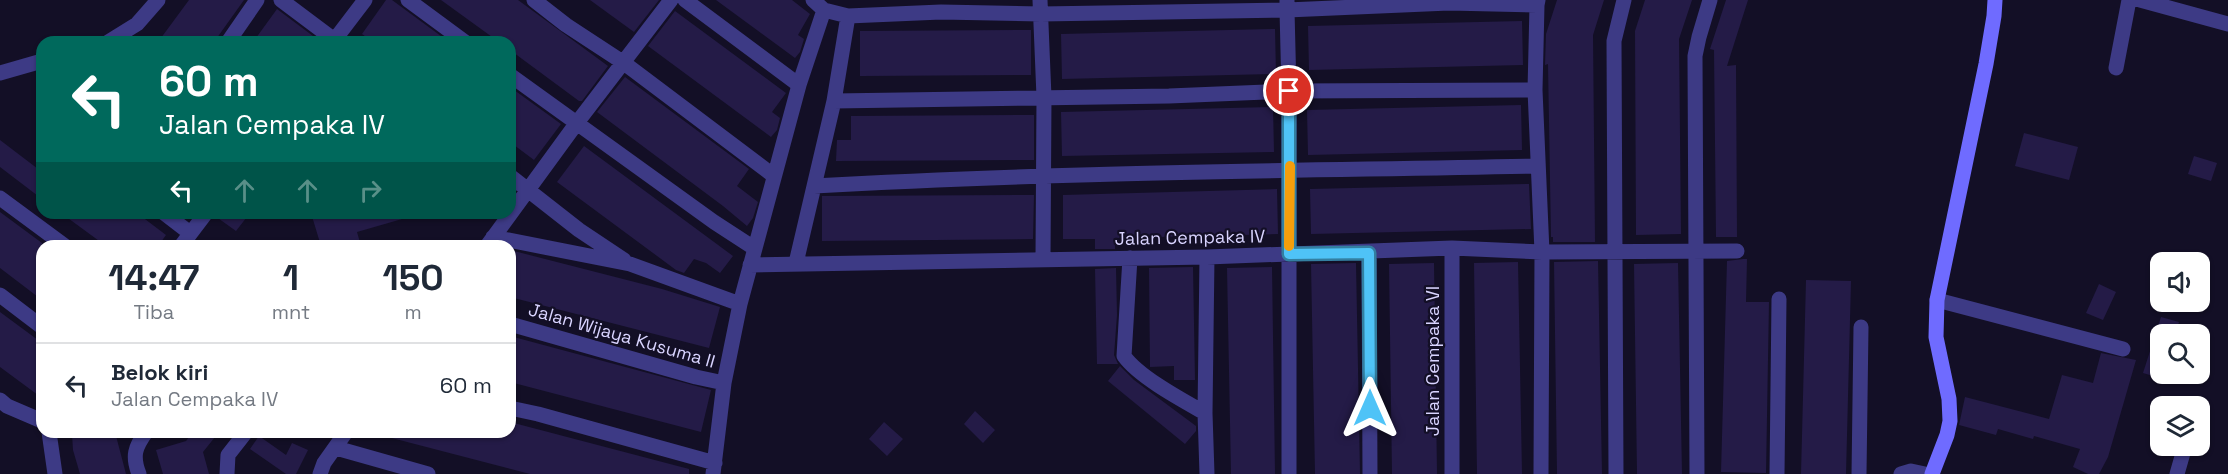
<!DOCTYPE html>
<html lang="id">
<style>
body{margin:0;font-family:"Space Grotesk",sans-serif;background:#f6f6f7;color:#1f2937;height:100vh;display:flex;flex-direction:column;font-size:22px;white-space:nowrap}
*{box-sizing:border-box;margin:0}
p{font-size:20px;color:#747a83}
.icon{flex:none;width:33px;height:33px;fill:none;stroke:currentColor;stroke-width:2;stroke-linecap:round;stroke-linejoin:round}
.map{position:relative;flex:1;overflow:hidden}
.side{position:absolute;left:36px;top:240px;width:480px;height:198px;display:flex;flex-direction:column;background:#fff;border-radius:18px;box-shadow:0 2px 4px #0004}
.side>*{flex:none}
.top-card{position:absolute;left:36px;top:36px;width:480px;height:183px;border-radius:18px;box-shadow:0 2px 4px #0004;background:#00695c;color:#fff;overflow:hidden}
.buttons{position:absolute;left:2150px;top:252px;display:grid;gap:12px}
.buttons a{display:grid;place-items:center;width:60px;height:60px;border-radius:12px;background:#fff;box-shadow:0 2px 4px #0004;font-size:30px}
.pin{position:absolute;display:grid;place-items:center;width:51px;height:51px;color:#fff;margin:-26px;border:3px solid #fff;border-radius:50%;box-shadow:0 2px 6px #0007}
.me{position:absolute;width:66px;margin:-33px;rotate:0deg;stroke-linejoin:round;filter:drop-shadow(0 0 4px #0008)}
.turn{display:flex;align-items:center;gap:21px;height:126px;padding:0 24px;font-size:27px}
.turn .icon{width:78px;height:78px;stroke-width:2.5}
.turn b{display:block;font-size:42px;line-height:51px}
.lanes{display:flex;align-items:center;height:57px;padding:0 24px;background:#0003;justify-content:center;gap:30px;direction:ltr}
.lanes .off{opacity:.35}
.eta{display:flex;justify-content:space-evenly;align-items:center;height:102px;text-align:center}
.eta b{font-size:36px;font-weight:700;line-height:42px}
ul{padding:0;list-style:none}
li{display:flex;align-items:center;gap:18px;height:84px;padding:0 24px;border-top:2px solid #e0e1e3}
li div{flex:1}
li b{display:block;font-size:22px}
li em{font-style:normal}
.map>svg:first-child{display:block}
</style>
<div class="map">
<svg width="2228" height="474" viewBox="0 0 2228 474">
<rect width="100%" height="100%" fill="#130f26"/>
<path fill="#241b47" d="M 189,0 L 244,0 L 214,42 L 158,42 Z
M 386,0 L 392,0 L 449,42 L 373,42 L 362,34 Z
M 441,0 L 518,0 L 608,66 L 582,101 L 579,101 L 510,50 L 510,42 L 499,42 Z
M 590,0 L 659,0 L 634,32 Z
M 716,0 L 792,0 L 810,14 L 798,35 L 804,39 L 800,52 L 795,58 Z
M 1557,0 L 1604,0 L 1593,35 L 1595,242 L 1553,242 L 1553,237 L 1551,237 L 1548,64 L 1545,65 L 1546,34 Z
M 1645,0 L 1692,0 L 1679,39 L 1681,234 L 1636,235 L 1635,31 Z
M 1726,0 L 1748,0 L 1727,66 L 1736,65 L 1737,237 L 1716,237 L 1714,50 L 1710,49 Z
M 277,9 L 321,42 L 253,42 Z
M 675,11 L 786,93 L 772,112 L 780,118 L 777,130 L 771,137 L 648,46 Z
M 1522,21 L 1523,65 L 1309,70 L 1308,26 Z
M 1275,29 L 1276,74 L 1062,79 L 1061,34 Z
M 1031,30 L 1031,75 L 860,76 L 860,31 Z
M 625,77 L 749,169 L 737,186 L 758,202 L 753,218 L 747,226 L 723,206 L 597,112 Z
M 510,87 L 561,124 L 534,160 L 510,142 Z
M 1521,105 L 1522,150 L 1308,155 L 1307,110 Z
M 1273,107 L 1274,152 L 1062,156 L 1061,112 Z
M 1034,115 L 1034,160 L 836,161 L 837,140 L 851,140 L 851,116 Z
M 2024,133 L 2078,147 L 2069,180 L 2015,166 Z
M 0,140 L 42,172 L 42,199 L 0,167 Z
M 584,146 L 733,256 L 720,273 L 706,263 L 694,259 L 684,273 L 676,270 L 557,182 Z
M 2194,156 L 2217,163 L 2211,181 L 2188,174 Z
M 1529,184 L 1531,229 L 1311,234 L 1310,189 Z
M 1277,189 L 1278,234 L 1115,238 L 1115,249 L 1095,249 L 1095,239 L 1063,239 L 1063,195 Z
M 1034,195 L 1033,239 L 822,241 L 822,196 Z
M 0,212 L 42,243 L 42,300 L 0,268 Z
M 61,213 L 137,213 L 166,235 L 158,246 L 106,246 Z
M 216,213 L 250,213 L 236,231 L 215,216 Z
M 311,213 L 408,213 L 409,217 L 357,232 L 361,246 L 321,246 Z
M 510,250 L 662,289 L 720,307 L 709,348 L 510,297 Z
M 1743,259 L 1747,259 L 1746,302 L 1769,302 L 1766,473 L 1721,472 L 1727,261 Z
M 1598,261 L 1602,474 L 1557,474 L 1554,262 Z
M 1518,262 L 1522,474 L 1477,474 L 1474,263 Z
M 1356,263 L 1360,474 L 1315,474 L 1311,264 Z
M 1434,263 L 1437,474 L 1392,474 L 1389,264 Z
M 1678,263 L 1682,474 L 1637,474 L 1634,264 Z
M 1193,267 L 1195,380 L 1174,380 L 1174,366 L 1150,367 L 1149,268 Z
M 1272,267 L 1275,474 L 1231,474 L 1227,268 Z
M 1116,268 L 1117,315 L 1114,355 L 1118,364 L 1097,364 L 1095,269 Z
M 1806,280 L 1851,281 L 1846,474 L 1801,474 Z
M 2099,284 L 2116,292 L 2103,320 L 2086,313 Z
M 0,312 L 42,343 L 42,398 L 0,367 Z
M 2161,317 L 2179,322 L 2175,334 L 2160,334 L 2160,378 L 2143,373 Z
M 510,336 L 711,390 L 701,432 L 510,382 Z
M 2101,353 L 2136,360 L 2108,457 L 2099,474 L 2088,474 L 2073,467 L 2080,449 L 2034,436 L 2033,439 L 1998,429 L 1996,435 L 1959,425 L 1965,397 L 2049,419 L 2062,375 L 2093,383 Z
M 1120,366 L 1134,380 L 1196,426 L 1196,431 L 1185,444 L 1108,381 Z
M 975,411 L 995,430 L 983,443 L 964,424 Z
M 510,422 L 689,469 L 689,474 L 530,474 L 388,437 L 389,432 L 510,432 Z
M 884,422 L 903,439 L 887,456 L 869,439 Z
M 85,432 L 115,432 L 126,474 L 80,474 L 73,450 L 72,434 Z
M 193,432 L 219,432 L 203,452 L 209,474 L 163,474 L 156,450 L 186,441 Z
M 259,436 L 286,455 L 292,443 L 308,450 L 296,474 L 286,474 L 250,449 Z"/>
<g fill="none" stroke-linecap="round" stroke-linejoin="round">
<path stroke="#3d3a85" stroke-width="15" d="M 281,0 L 337,42
M 408,0 L 465,42
M 534,0 L 566,25 L 624,63 L 774,176
M 685,0 L 799,85
M 813,0 L 824,10
M 1040,0 L 1044,97 L 1043,258
M 1538,0 L 1537,5 L 1535,90 L 1542,252 L 1541,474
M 2140,0 L 2228,24
M 848,16 L 834,101 L 1169,96 L 1289,91 L 1535,90
M 108,42 L 137,24 L 158,0
M 228,42 L 257,0
M 333,42 L 365,0
M 2116,68 L 2129,0
M 0,73 L 42,61
M 510,75 L 714,222 L 754,248
M 510,176 L 579,230 L 624,260
M 814,186 C 1055,172 1296,171 1537,166
M 0,198 L 65,246
M 164,213 L 190,233
M 493,237 L 630,264 L 740,304
M 181,246 L 206,213
M 487,246 L 576,124 L 671,0
M 1452,248 L 1452,474
M 1369,253 L 1370,474
M 1130,258 L 1124,356 C 1139,377 1182,400 1205,413
M 796,263 L 834,101
M 750,265 L 1207,257 L 1452,248 L 1542,252 L 1737,251
M 0,295 L 42,327
M 1937,300 L 2123,349
M 510,324 L 696,377 L 724,383
M 0,400 L 7,406 L 42,421
M 510,408 L 538,414 L 715,463
M 49,432 L 55,474
M 336,448 L 428,474
M 139,474 C 132,456 135,447 146,432
M 227,474 L 228,455 L 246,432
M 320,474 L 324,463 L 346,432
M 713,474 L 724,383 L 740,304 L 799,85 L 824,10 L 848,16 L 941,12 L 1041,14 L 1287,10 L 1287,0
M 1207,474 L 1205,413 L 1207,257
M 1289,474 L 1289,91 L 1287,10 L 1449,3 L 1537,5
M 1616,474 L 1614,41 L 1624,0
M 1697,474 L 1695,56 L 1699,37 L 1710,0
M 1777,474 L 1779,299
M 1859,474 L 1861,327
M 1901,474 L 1911,471 L 1925,474
M 2177,474 L 2185,446"/>
<path stroke="#6f6bff" stroke-width="15" d="M 1932,474 L 1947,435 L 1950,421 L 1949,399 L 1936,337 L 1937,300 L 1986,64 L 1994,16 L 1995,0"/>
</g>
<g fill="none" stroke-linecap="round" stroke-linejoin="round">
<defs>
<path id="route" d="M 1289,91 L 1289,254 L 1369,253 L 1370,408"/>
</defs>
<use href="#route" stroke="#337fa1" stroke-width="15"/>
<use href="#route" stroke="#4fc3f7" stroke-width="10"/>
<path stroke="#f59e0b" stroke-width="10" d="M 1289,246 L 1290,166"/>
</g>
<g text-anchor="middle" dominant-baseline="central" stroke-width="4.5" stroke-linejoin="round" paint-order="stroke">
<g font-size="18" fill="#d9d4ff" stroke="#130f26">
<text transform="translate(1190 237) rotate(-1)">Jalan Cempaka IV</text>
<text transform="translate(622 335) rotate(16)">Jalan Wijaya Kusuma II</text>
<text transform="translate(1432 361) rotate(-90)">Jalan Cempaka VI</text>
</g>
</g>
</svg>
<div class="buttons">
<a><svg class="icon" aria-label="sound" viewBox="0 0 24 24"><path d="M4 9h4l5-4v14l-5-4H4zM17 9q2 3 0 6"/></svg></a>
<a><svg class="icon" aria-label="search" viewBox="0 0 24 24"><circle cx="10" cy="10" r="6"/><path d="M15 15l6 6"/></svg></a>
<a><svg class="icon" aria-label="layers" viewBox="0 0 24 24"><path d="M12 4l9 5-9 5-9-5zM3 14l9 5 9-5"/></svg></a>
</div>
<div class="pin" style="left:1289px;top:91px;background:#d93025"><svg class="icon" aria-label="arrive" viewBox="0 0 24 24"><path d="M6 21V4h12l-3 4 3 4H6"/></svg></div>
<svg class="me" style="left:1370px;top:408px" viewBox="-20 -20 40 40"><path d="M0-17L14 15 0 8-14 15z" fill="#4fc3f7" stroke="#fff" stroke-width="4"/></svg>
<div class="top-card">
<div class="turn"><svg class="icon" aria-label="left" viewBox="0 0 24 24"><path d="M17 20v-9H6M10 6l-5 5 5 5"/></svg><div><b>60 m</b>Jalan Cempaka IV</div></div>
<div class="lanes"><svg class="icon" aria-label="left" viewBox="0 0 24 24"><path d="M17 20v-9H6M10 6l-5 5 5 5"/></svg><svg class="icon off" aria-label="ahead" viewBox="0 0 24 24"><path d="M12 20V5M6 11l6-6 6 6"/></svg><svg class="icon off" aria-label="ahead" viewBox="0 0 24 24"><path d="M12 20V5M6 11l6-6 6 6"/></svg><svg class="icon off" aria-label="right" viewBox="0 0 24 24"><path d="M7 20v-9h11M14 6l5 5-5 5"/></svg></div>
</div>
<section class="side">
<div class="eta">
<div><b>14:47</b><p>Tiba</p></div>
<div><b>1</b><p>mnt</p></div>
<div><b>150</b><p>m</p></div>
</div>
<ul>
<li><svg class="icon" aria-label="left" viewBox="0 0 24 24"><path d="M17 20v-9H6M10 6l-5 5 5 5"/></svg><div><b>Belok kiri</b><p>Jalan Cempaka IV</p></div><em>60 m</em></li>
</ul>
</section>
</div>
